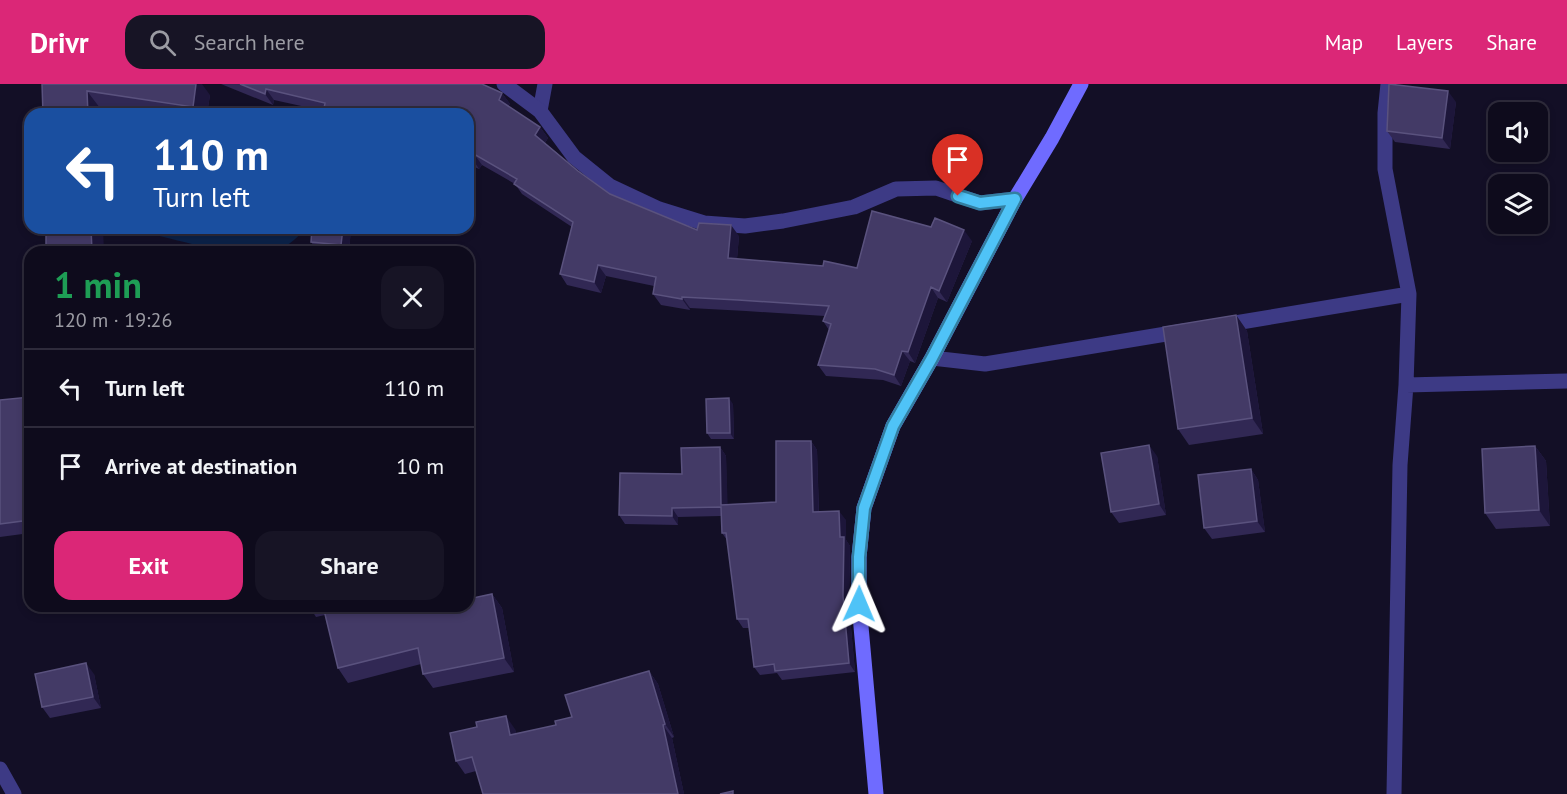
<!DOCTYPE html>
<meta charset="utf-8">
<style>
body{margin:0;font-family:"PT Sans",sans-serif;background:#171425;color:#f1f3f6;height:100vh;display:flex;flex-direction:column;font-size:22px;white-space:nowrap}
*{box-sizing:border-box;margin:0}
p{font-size:20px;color:#9b9ba3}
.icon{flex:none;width:33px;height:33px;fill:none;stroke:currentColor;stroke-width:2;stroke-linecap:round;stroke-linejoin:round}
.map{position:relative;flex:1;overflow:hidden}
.drawer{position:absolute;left:24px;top:162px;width:450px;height:366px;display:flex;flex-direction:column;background:#0e0b1c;border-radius:18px;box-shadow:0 3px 9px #0003,0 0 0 2px #2e2b3b}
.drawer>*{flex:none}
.top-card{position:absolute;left:24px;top:24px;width:450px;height:126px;border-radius:18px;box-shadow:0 3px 9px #0003,0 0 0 2px #2e2b3b;background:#1a4fa0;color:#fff;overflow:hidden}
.controls{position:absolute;left:1488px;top:18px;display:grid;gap:12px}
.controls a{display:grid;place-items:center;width:60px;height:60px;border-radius:12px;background:#0e0b1c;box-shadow:0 3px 9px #0003,0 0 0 2px #2e2b3b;font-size:30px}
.pin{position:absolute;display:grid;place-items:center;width:51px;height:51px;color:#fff;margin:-62px -26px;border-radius:50% 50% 50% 0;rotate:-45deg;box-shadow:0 0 6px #0007}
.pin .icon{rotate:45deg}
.me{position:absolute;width:66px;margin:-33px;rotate:1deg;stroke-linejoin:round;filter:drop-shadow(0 0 4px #0008)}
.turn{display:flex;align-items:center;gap:21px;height:126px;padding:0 30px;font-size:27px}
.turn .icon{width:78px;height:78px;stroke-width:2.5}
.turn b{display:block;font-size:42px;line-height:51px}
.round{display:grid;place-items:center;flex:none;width:63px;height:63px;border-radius:18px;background:#171425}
.summary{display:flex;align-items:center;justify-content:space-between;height:102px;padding:0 30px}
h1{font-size:36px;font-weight:600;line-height:45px;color:#1e9e55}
.cta{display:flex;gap:12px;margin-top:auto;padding:12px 30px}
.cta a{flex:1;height:69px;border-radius:18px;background:#db2777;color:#fff;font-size:24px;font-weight:600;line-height:69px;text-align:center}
.cta a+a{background:#171425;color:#f1f3f6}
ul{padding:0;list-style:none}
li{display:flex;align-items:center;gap:18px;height:78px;padding:0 30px;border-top:2px solid #2e2b3b}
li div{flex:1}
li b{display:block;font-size:22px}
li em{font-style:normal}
header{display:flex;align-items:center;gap:36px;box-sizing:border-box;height:84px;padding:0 30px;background:#db2777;color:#fff}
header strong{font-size:28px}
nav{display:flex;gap:33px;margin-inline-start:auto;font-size:21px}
.search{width:420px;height:54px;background:#171425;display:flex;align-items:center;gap:15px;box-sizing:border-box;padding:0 21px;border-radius:18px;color:#9b9ba3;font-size:22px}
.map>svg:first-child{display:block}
</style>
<header>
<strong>Drivr</strong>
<div class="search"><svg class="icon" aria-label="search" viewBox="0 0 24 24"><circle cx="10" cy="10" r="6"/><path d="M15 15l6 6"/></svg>Search here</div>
<nav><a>Map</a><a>Layers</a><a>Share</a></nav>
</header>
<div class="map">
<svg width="1567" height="710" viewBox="0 0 1567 710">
<rect width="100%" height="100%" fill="#130f26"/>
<path fill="#0c2248" d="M 136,144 L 306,144 C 297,154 289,162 276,166 C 244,176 181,157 148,149 Z"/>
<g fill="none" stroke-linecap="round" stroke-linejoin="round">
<path stroke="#3d3a85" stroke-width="15" d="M 1388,0 L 1385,29 L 1385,85 L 1409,210 L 1406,301 L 1400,381 L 1394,710
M 540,27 L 545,0
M 1223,241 L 1409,210
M 932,274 L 985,280 L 1184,247
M 1406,301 L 1567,297
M 0,685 L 14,710"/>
<path stroke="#3d3a85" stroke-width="15" d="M 504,0 L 540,27 L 574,73 L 610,102 L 659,125 L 704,139 L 745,142 L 783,137 L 854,123 L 896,105 L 936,104 L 980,119 L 1015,115"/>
<path stroke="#6f6bff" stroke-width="15" d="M 876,710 L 859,520 L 859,473 L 864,424 L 893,342 L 932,274 L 1015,115 L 1052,54 L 1081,0"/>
</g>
<path fill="#312854" d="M 42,0 L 210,11 L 207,30 L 137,30 L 100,24 L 100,30 L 43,30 Z
M 221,0 L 482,0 L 502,9 L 510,20 L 508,22 L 540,43 L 548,54 L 545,59 L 578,87 L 610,110 L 697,146 L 739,152 L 737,175 L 823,182 L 857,184 L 972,157 L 947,218 L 938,214 L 915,279 L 910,277 L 901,302 L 883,296 L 826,292 L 818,281 L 829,246 L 823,237 L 825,232 L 746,227 L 690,224 L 690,226 L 661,221 L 653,210 L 654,202 L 606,192 L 601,209 L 567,201 L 560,190 L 572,143 L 522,110 L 515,100 L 482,81 L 479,85 L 468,80 L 468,30 L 323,30 L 324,27 L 274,16 L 273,21 Z
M 1456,18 L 1450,65 L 1395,58 L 1387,47 Z
M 312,144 L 351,144 L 349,168 L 318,168 L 311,158 Z
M 1236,231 L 1247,247 L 1263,350 L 1189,361 L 1178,345 Z
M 30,313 L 30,449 L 0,453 L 0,316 Z
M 733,320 L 734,355 L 711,355 L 707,349 Z
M 811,357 L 817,366 L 819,428 L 846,436 L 846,456 L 850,462 L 849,521 L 855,588 L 782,596 L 777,589 L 760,591 L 754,583 L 749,544 L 743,544 L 737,535 L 727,456 L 722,449 L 721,432 L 678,433 L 678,441 L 625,440 L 619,431 L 682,390 L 720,363 L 726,372 L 727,420 L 776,418 Z
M 1535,362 L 1546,377 L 1550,442 L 1496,445 L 1485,429 Z
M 1157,372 L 1166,431 L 1119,439 L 1111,428 Z
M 1251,385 L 1258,396 L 1265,448 L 1212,455 L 1204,444 Z
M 492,510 L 502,524 L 514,588 L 433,604 L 423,590 L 421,580 L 348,599 L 338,584 L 325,531 L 316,533 L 309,522 L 392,522 L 392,525 L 405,527 Z
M 649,587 L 658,600 L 674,653 L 672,654 L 684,710 L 483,710 L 476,687 L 465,690 L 456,677 L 515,645 L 516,650 L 556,641 L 572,633 Z
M 94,590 L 101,624 L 50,634 L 42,623 Z"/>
<path fill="#1d163a" d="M 196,0 L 202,0 L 210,11 L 207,30 L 197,30 L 193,23 Z
M 266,5 L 274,16 L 273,21 L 265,10 Z
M 87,7 L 100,24 L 100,30 L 88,30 Z
M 1448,7 L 1456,18 L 1450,65 L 1442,54 Z
M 502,9 L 510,20 L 506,27 L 499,16 Z
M 540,43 L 548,54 L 543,62 L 535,51 Z
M 474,70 L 482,81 L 479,85 L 472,74 Z
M 731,141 L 739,152 L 736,185 L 728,174 Z
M 91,144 L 103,144 L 104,168 L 92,168 Z
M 343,144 L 351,144 L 349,168 L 346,168 L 341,161 Z
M 964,146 L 972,157 L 947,218 L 939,207 Z
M 598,181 L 606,192 L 601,209 L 594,198 Z
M 931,203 L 938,214 L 915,279 L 908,268 Z
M 682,213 L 690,224 L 690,226 L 682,215 Z
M 1236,231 L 1247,247 L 1263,350 L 1252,334 Z
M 902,267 L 910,277 L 901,302 L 894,291 Z
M 729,314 L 733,320 L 734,355 L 730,349 Z
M 811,357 L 817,366 L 819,437 L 813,428 Z
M 1149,361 L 1157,372 L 1166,431 L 1159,420 Z
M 1535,362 L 1546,377 L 1550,442 L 1539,426 Z
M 720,363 L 726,372 L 728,430 L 721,421 Z
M 1251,385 L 1258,396 L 1265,448 L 1257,437 Z
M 672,424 L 678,433 L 678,441 L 672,432 Z
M 839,427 L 846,436 L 846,456 L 850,462 L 849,521 L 855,588 L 849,579 L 843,512 Z
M 492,510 L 502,524 L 514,588 L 504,574 Z
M 385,522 L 392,522 L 396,541 L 386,527 Z
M 86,579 L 94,590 L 101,624 L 93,613 Z
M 649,587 L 658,600 L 674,653 L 665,640 Z
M 506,632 L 515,645 L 519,664 L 510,651 Z
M 663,641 L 672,654 L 684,710 L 678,710 Z"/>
<path fill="#433a66" stroke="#5a527e" stroke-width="1.5" d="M 42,0 L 196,0 L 193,23 L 87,7 L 88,30 L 43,30 Z
M 240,0 L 482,0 L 502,9 L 499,16 L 540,43 L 535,51 L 578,87 L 610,110 L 697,146 L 699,139 L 731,141 L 728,174 L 823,182 L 824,177 L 857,184 L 872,127 L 931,143 L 935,134 L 964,146 L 939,207 L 931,203 L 908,268 L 902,267 L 894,291 L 875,285 L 818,281 L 831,240 L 823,237 L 829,222 L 738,216 L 682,213 L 682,215 L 653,210 L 656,193 L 598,181 L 594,198 L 560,190 L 573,138 L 514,100 L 517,95 L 474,70 L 472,74 L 468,73 L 468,30 L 371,30 L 361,26 L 360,30 L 323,30 L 325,19 L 266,5 L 265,10 Z
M 1389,0 L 1448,7 L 1442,54 L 1387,47 Z
M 46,144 L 91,144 L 92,168 L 46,168 Z
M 312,144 L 343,144 L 341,161 L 311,158 Z
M 1236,231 L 1252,334 L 1178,345 L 1163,243 Z
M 30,313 L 30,436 L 0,440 L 0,316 Z
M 729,314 L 730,349 L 707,349 L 706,315 Z
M 776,357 L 811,357 L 813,428 L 839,427 L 840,453 L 844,453 L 843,512 L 849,579 L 775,587 L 774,580 L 754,583 L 748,535 L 737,535 L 726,449 L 722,449 L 721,423 L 672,424 L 672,432 L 619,431 L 620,389 L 682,390 L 681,364 L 720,363 L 721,421 L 776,418 Z
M 1149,361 L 1159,420 L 1111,428 L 1101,369 Z
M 1535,362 L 1539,426 L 1485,429 L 1482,365 Z
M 1251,385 L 1257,437 L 1204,444 L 1198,391 Z
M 492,510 L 504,574 L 423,590 L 418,564 L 338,584 L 323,522 L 385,522 L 386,527 L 402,523 L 403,527 L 430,522 L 468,522 L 468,515 Z
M 86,579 L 93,613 L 42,623 L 35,590 Z
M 649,587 L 665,640 L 663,641 L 678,710 L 483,710 L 472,673 L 456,677 L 450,649 L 477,643 L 476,638 L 506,632 L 510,651 L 556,641 L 555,637 L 572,633 L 565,611 Z
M 733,707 L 733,710 L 720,710 Z"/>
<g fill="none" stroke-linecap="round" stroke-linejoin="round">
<defs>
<path id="route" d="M 859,520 L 859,473 L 864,424 L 893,342 L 932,274 L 1015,115 L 980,119 L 958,112"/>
</defs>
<use href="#route" stroke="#337fa1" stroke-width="15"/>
<use href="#route" stroke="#4fc3f7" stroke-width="10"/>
</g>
</svg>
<div class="controls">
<a><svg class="icon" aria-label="sound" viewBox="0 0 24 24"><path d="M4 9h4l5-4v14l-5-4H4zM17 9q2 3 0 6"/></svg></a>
<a><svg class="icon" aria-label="layers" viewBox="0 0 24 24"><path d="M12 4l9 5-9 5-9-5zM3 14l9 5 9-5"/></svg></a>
</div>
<div class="pin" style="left:958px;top:112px;background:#d93025"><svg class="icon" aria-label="arrive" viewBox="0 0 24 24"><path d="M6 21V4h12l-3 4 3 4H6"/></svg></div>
<svg class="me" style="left:859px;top:520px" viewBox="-20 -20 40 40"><path d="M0-17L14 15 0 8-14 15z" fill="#4fc3f7" stroke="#fff" stroke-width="4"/></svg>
<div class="top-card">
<div class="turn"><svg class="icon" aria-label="left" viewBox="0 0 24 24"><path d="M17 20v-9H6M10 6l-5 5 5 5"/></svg><div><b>110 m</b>Turn left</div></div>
</div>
<section class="drawer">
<div class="summary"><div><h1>1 min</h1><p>120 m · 19:26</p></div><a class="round"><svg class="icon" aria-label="close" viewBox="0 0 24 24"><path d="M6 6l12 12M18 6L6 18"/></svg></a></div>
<ul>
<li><svg class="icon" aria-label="left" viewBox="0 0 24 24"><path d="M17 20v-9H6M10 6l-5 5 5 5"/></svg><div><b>Turn left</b></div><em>110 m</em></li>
<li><svg class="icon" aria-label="arrive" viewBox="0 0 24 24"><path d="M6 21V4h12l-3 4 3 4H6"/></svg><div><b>Arrive at destination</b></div><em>10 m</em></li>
</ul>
<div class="cta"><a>Exit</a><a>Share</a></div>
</section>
</div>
